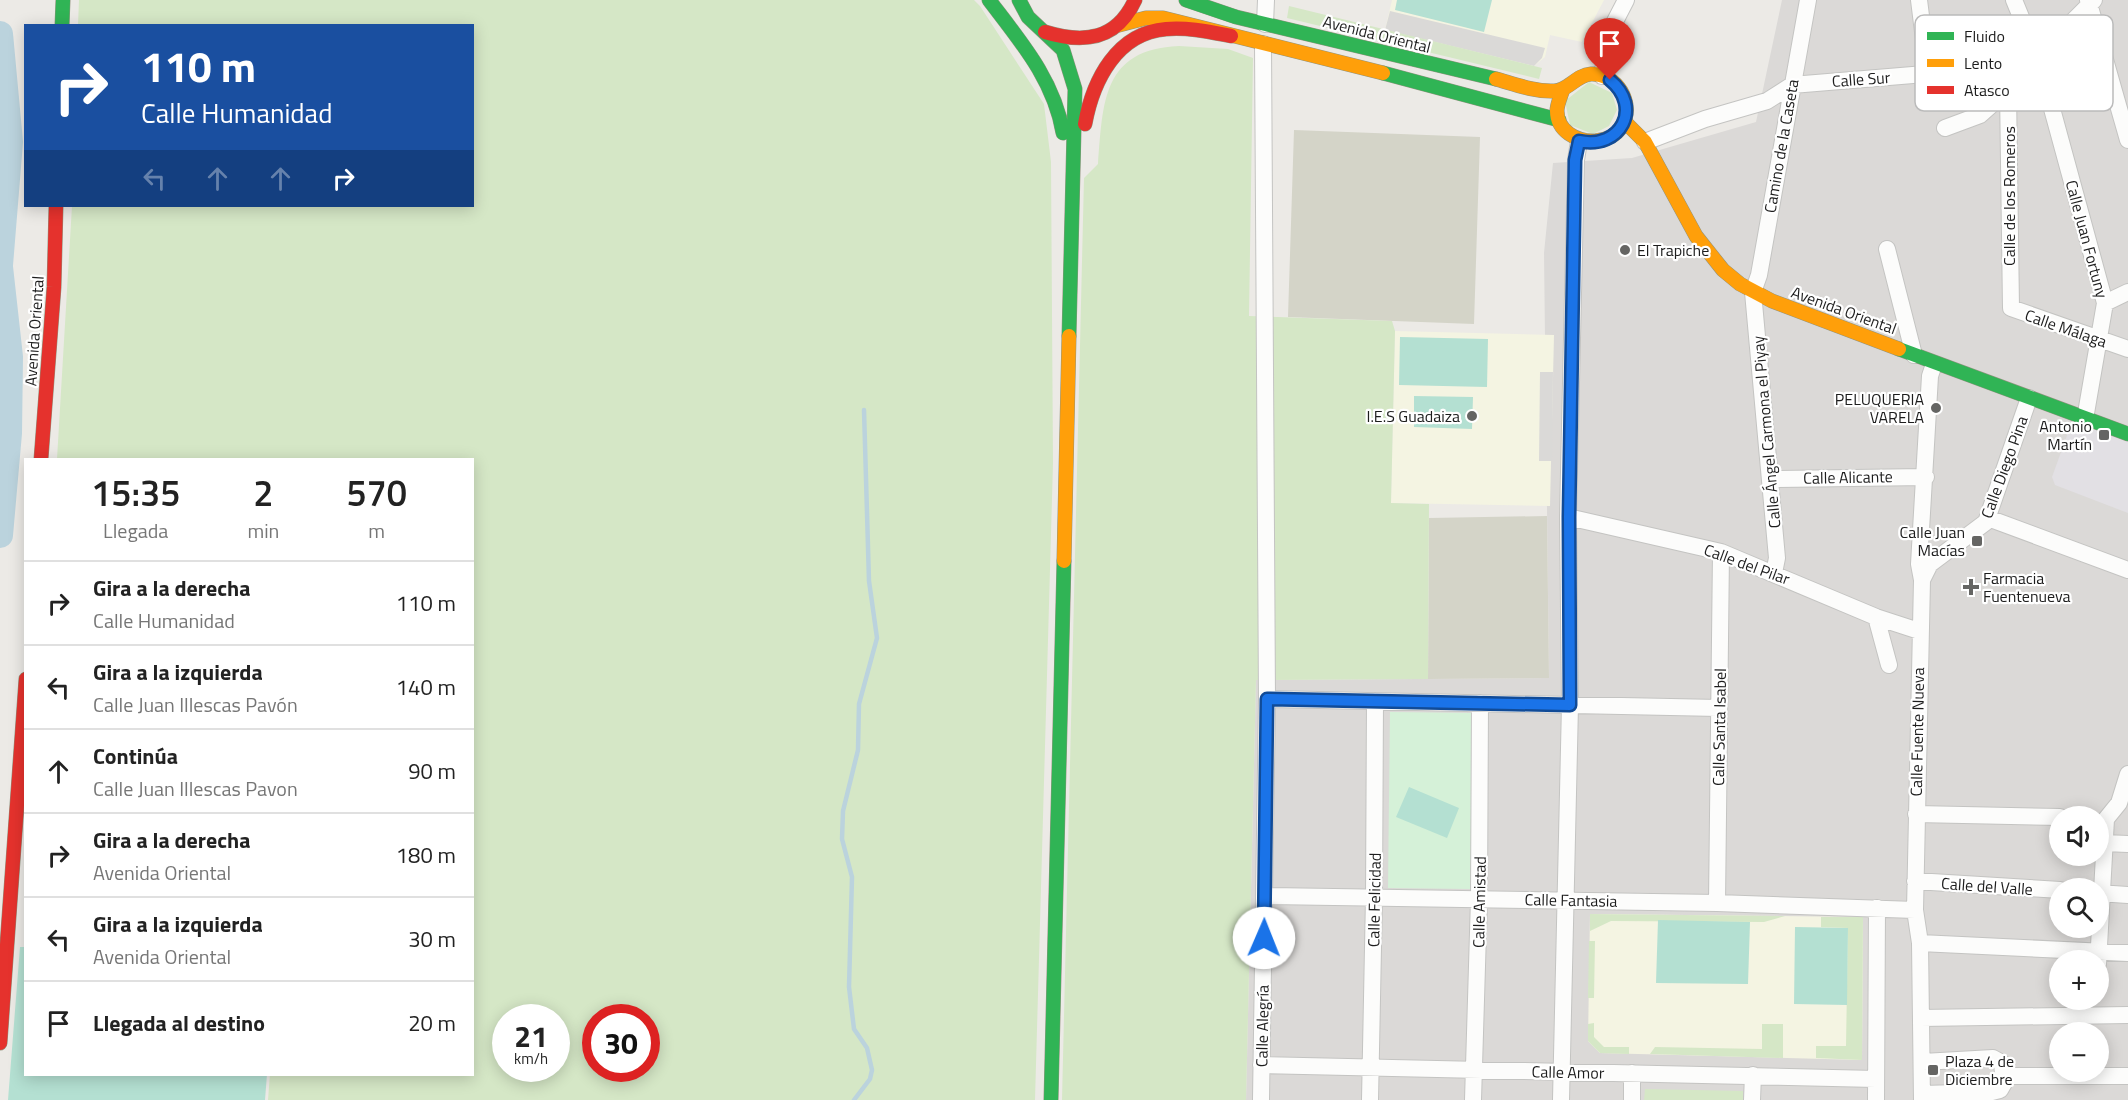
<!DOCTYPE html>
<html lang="es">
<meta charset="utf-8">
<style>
body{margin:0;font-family:"Titillium Web",sans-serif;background:#f6f6f6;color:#222;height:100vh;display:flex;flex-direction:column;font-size:22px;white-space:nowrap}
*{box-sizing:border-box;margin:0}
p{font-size:20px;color:#767676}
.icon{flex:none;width:33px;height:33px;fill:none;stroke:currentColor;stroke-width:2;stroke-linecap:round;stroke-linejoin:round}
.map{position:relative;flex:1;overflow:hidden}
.sheet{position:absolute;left:24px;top:458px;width:450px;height:618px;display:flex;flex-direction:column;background:#fff;border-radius:0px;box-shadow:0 3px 15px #0003}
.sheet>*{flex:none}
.guide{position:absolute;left:24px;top:24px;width:450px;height:183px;border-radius:0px;box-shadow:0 3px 15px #0003;background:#1a4fa0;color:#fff;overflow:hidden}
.buttons{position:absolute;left:2049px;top:806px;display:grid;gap:12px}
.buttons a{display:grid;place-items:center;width:60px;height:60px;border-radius:50%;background:#fff;box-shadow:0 3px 15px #0003;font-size:30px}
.speed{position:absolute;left:492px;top:1004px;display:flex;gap:12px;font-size:30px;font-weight:700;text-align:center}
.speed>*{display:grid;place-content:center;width:78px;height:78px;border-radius:50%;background:#fff;box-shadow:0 3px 15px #0003;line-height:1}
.speed small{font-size:15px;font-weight:400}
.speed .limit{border:9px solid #d22;background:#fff;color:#111}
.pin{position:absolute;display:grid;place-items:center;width:51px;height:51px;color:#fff;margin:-62px -26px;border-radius:50% 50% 50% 0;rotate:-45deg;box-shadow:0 0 6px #0007}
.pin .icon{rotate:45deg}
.me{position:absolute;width:66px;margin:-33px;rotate:1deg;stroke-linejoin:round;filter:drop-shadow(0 0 4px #0008)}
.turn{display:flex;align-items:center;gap:21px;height:126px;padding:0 18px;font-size:27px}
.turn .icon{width:78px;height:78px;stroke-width:2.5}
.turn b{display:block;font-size:42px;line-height:51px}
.lanes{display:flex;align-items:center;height:57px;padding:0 18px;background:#0003;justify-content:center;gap:30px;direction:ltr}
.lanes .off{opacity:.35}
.eta{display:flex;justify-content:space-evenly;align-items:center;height:102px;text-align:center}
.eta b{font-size:36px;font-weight:600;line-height:42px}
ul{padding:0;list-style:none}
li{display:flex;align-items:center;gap:18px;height:84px;padding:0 18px;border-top:2px solid #e0e0e0}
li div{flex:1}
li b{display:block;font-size:22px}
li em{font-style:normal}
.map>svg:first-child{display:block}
</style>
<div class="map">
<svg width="2128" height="1100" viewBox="0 0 2128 1100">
<rect width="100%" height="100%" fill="#eceae6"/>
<path fill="#dbd9d7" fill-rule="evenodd" d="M 1782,0 L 2128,0 L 2128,1100 L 1246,1100 L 1256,680 L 1549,678 L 1544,253 L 1553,163 L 1632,158 L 1756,122 ZM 2060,816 L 2098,816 L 2098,855 L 2060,855 ZM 2060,888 L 2098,888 L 2098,927 L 2060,927 ZM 2060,960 L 2098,960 L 2098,999 L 2060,999 ZM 2060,1032 L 2098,1032 L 2098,1071 L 2060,1071 Z"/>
<path fill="#f4f4e2" d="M 1392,0 L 1604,0 L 1582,42 L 1550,35 L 1545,57 L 1534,66 L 1385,30 Z
M 1395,331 L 1554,335 L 1550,506 L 1391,503 Z
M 1590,914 L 1863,917 L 1862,1060 L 1600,1053 L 1588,1041 Z"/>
<path fill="#dad9d7" d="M 1390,11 L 1545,48 L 1542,58 L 1534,66 L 1385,30 Z
M 1540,372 L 1553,372 L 1552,461 L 1539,461 Z"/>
<path fill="#d4d4c8" d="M 1294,130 L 1480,137 L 1474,324 L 1288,317 Z
M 1547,516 L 1549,678 L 1428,679 L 1429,518 Z"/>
<path fill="#d5e7c6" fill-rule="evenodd" d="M 79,0 L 974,0 L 980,6 L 1044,104 L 1051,162 L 1053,463 L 1035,1100 L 268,1100 L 270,1074 L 472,1074 L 472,459 L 57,459 L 72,206 L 472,206 L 472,26 L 78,25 ZM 506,1017 L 556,1017 L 556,1068 L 506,1068 ZM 596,1017 L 646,1017 L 646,1068 L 596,1068 Z
M 1289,6 L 1542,68 L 1539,79 L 1287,18 Z
M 1179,46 L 1228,49 L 1253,58 L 1249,316 L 1392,321 L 1395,331 L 1391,503 L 1429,504 L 1428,679 L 1256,680 L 1246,1100 L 1062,1100 L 1084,178 L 1098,164 C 1103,103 1102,49 1179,46 Z
M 1589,82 L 1612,93 L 1617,110 L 1609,126 L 1593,134 L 1570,125 L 1565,101 Z
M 1590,914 L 1785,916 L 1764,922 L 1611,921 L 1590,931 Z
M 1821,917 L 1863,917 L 1862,1060 L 1816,1058 L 1816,1046 L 1846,1046 L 1848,928 L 1821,927 Z
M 1589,941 L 1595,941 L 1594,998 L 1588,998 Z
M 1594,1023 L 1594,1037 L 1604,1047 L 1629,1047 L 1629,1054 L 1600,1053 L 1588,1041 L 1588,1024 Z
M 1762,1024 L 1783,1024 L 1783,1058 L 1650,1054 L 1655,1047 L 1762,1049 Z
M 1645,1089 L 1743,1091 L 1743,1100 L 1644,1100 Z"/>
<path fill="#d5f1d8" d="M 1390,712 L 1473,713 L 1471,889 L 1388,888 Z"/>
<path fill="#b4e0d2" d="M 1397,0 L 1492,0 L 1484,32 L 1395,10 Z
M 1400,337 L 1488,339 L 1487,387 L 1399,385 Z
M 1414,396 L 1473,397 L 1472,429 L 1414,427 Z
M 1409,787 L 1459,808 L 1447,838 L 1396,817 Z
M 1658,920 L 1750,922 L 1748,984 L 1656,983 Z
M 1795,927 L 1848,928 L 1847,1005 L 1794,1004 Z
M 20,947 L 26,947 L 26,1074 L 267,1074 L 265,1100 L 8,1100 Z"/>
<path fill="#e2e0e4" d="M 2073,419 L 2128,439 L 2128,513 L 2055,485 L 2052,477 Z"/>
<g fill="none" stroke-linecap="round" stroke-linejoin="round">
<path stroke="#bbd3dd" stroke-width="4.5" d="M 854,1100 L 870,1079 L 872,1070 L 867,1048 L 854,1029 L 849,987 L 852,877 L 842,839 L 843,811 L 858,750 L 859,704 L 877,638 L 869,581 L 864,410"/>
<path stroke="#bbd3dd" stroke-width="26" d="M 0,34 L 10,142 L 0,265
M 0,267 L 10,357 L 9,433 L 0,535"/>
<defs>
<path id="street" d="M 2014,0 L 2039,61 L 2105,303 L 2085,419
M 2088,0 L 2128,140
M 1265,24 L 1266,0
M 1602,76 L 1610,31 L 1626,0
M 2008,90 L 2011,308 L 2128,349
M 1945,128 L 1980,115 L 2008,90 L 2039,61 L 2048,46 L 2094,0
M 1645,142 L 1705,119 L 1767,101 L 1792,85 L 1925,74 L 1927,64 L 1919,0
M 1887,249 L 1914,355
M 2105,303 L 2128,292
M 1771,479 L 1926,477
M 1568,517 L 1721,552 L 1876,617 L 1919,631
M 1988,518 L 2128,570
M 1774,573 L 1777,558 L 1753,292 L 1759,275 L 1808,0
M 1922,580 L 1930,564 L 1986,522 L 2029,398
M 1876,617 L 1889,665
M 1267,699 L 1719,708
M 1916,814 L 2060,817
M 2104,843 L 2128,844
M 1915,881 L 2060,890
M 2098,893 L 2128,895
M 1265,896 L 1717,903 L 1915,910
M 1717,903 L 1721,552
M 1920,943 L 2128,953
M 2098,964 L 2106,819 L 2119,803 L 2128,774
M 1921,1018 L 2128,1015
M 1261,1065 L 1876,1079
M 2004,1076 L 2128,1076
M 1923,1094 L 1992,1092 L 2000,1090 L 2004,1083 L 2002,1063 L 1993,1058 L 1923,1062
M 1261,1100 L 1267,699 L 1263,44
M 1370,1100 L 1374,897 L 1375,701
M 1473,1100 L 1479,899 L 1480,703
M 1561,1100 L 1570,705 L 1568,517 L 1576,160 L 1579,141
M 1632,1100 L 1632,1073
M 1752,1100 L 1753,1075
M 1876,1100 L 1877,908
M 1922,1100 L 1920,943 L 1915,910 L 1922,580 L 1919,564 L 1930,376 L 1934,364"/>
<path id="fast" d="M 989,0 C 1021,42 1054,80 1063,133
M 1019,0 L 1028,17 L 1063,50 L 1075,89 L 1069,336
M 1186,0 L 1236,17 L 1496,79
M 62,26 L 63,0
M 1383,73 L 1559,120
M 1899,349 L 2128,434
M 1051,1100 L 1064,561"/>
<path id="slow" d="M 1119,25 L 1146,18 L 1163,18 L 1383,73
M 1496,79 C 1514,84 1535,92 1554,91 C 1568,91 1576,75 1591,74 C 1617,73 1635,104 1622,126 C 1616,136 1607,140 1595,141 C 1577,142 1557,131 1557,111 C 1557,104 1561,96 1563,89
M 1624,121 L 1645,142 L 1696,236 L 1723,270 L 1740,284 L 1772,301 L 1899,349
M 1064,561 L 1069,336"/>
<path id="jam" d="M 1045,32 C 1084,44 1117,40 1135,0
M 1085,124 C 1093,80 1117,33 1166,29 C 1188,27 1210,32 1231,36
M 41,459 L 54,287 L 56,206
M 0,1043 L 26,679"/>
</defs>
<use href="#street" stroke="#c4c4c2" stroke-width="18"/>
<use href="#fast" stroke="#91947f" stroke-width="15"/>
<use href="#slow" stroke="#91947f" stroke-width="15"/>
<use href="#jam" stroke="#91947f" stroke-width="15"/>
<use href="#street" stroke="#fcfcfb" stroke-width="16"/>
<use href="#fast" stroke="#30b455" stroke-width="14"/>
<use href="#slow" stroke="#ff9f0a" stroke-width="14"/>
<use href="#jam" stroke="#e5322d" stroke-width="14"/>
</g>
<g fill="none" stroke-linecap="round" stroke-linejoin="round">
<defs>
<path id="route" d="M 1264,938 L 1267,699 L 1570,705 L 1569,517 L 1575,160 L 1579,141 C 1621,150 1643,107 1610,80"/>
</defs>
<use href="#route" stroke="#114b97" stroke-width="15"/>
<use href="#route" stroke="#1a73e8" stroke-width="10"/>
</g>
<g fill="#656563" stroke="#fff" stroke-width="2">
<circle cx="1625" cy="250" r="6"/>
<circle cx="1936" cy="408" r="6"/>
<circle cx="1472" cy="416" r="6"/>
<rect x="2098" y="429" width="12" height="12" rx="3"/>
<rect x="1971" y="535" width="12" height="12" rx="3"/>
<path d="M1968 578h6v6h6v6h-6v6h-6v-6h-6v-6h6z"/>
<rect x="1927" y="1064" width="12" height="12" rx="3"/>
</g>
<g text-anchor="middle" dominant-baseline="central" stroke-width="4.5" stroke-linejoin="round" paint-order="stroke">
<g font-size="16" fill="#1d1d1d" stroke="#fff">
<text transform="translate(1377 34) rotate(14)">Avenida Oriental</text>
<text transform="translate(1861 79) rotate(-4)">Calle Sur</text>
<text transform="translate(1781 146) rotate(-80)">Camino de la Caseta</text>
<text transform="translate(2009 196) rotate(-90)">Calle de los Romeros</text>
<text transform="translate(2087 239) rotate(75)">Calle Juan Fortuny</text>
<text transform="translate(1844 310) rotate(20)">Avenida Oriental</text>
<text transform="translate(2066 328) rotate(19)">Calle Málaga</text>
<text transform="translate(34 331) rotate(-86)">Avenida Oriental</text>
<text transform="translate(1766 432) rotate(-95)">Calle Ángel Carmona el Piyay</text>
<text transform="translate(2004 467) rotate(-70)">Calle Diego Pina</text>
<text transform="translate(1848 477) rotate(-1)">Calle Alicante</text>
<text transform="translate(1747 564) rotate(20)">Calle del Pilar</text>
<text transform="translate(1719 727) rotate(-89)">Calle Santa Isabel</text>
<text transform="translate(1917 732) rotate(-89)">Calle Fuente Nueva</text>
<text transform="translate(1987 886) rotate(4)">Calle del Valle</text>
<text transform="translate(1374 900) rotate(-89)">Calle Felicidad</text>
<text transform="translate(1571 900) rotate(1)">Calle Fantasia</text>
<text transform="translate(1479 902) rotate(-89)">Calle Amistad</text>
<text transform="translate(1262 1026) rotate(-89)">Calle Alegría</text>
<text transform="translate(1568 1072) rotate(1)">Calle Amor</text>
</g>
<g font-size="16" fill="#1d1d1d" stroke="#fff" text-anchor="end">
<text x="1637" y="250" text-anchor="start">El Trapiche</text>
<text x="1924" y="399">PELUQUERIA<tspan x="1924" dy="18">VARELA</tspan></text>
<text x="1460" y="416">I.E.S Guadaiza</text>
<text x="2092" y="426">Antonio<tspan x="2092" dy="18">Martín</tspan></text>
<text x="1965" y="532">Calle Juan<tspan x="1965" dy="18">Macías</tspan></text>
<text x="1983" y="578" text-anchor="start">Farmacia<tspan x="1983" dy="18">Fuentenueva</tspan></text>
<text x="1945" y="1061" text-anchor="start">Plaza 4 de<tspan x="1945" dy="18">Diciembre</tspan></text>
</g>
</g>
<rect x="1915" y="15" width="198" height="96" rx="9" fill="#fff" stroke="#bbb" stroke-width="1.5"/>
<rect x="1927" y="32" width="27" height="8" fill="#30b455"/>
<rect x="1927" y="59" width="27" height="8" fill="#ff9f0a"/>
<rect x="1927" y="86" width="27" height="8" fill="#e5322d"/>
<g font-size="16" fill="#1d1d1d">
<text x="1964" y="42">Fluido</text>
<text x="1964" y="69">Lento</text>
<text x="1964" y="96">Atasco</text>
</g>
</svg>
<div class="buttons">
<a><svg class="icon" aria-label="sound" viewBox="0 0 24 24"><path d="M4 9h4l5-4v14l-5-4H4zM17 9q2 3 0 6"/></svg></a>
<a><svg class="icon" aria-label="search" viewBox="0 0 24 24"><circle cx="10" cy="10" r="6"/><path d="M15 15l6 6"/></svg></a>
<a>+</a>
<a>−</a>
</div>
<div class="speed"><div>21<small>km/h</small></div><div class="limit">30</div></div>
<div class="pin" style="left:1610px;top:80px;background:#d93025"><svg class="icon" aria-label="arrive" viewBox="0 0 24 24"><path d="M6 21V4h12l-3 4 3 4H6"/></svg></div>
<svg class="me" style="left:1264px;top:938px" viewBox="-20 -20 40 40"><circle r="19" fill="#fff"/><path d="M0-13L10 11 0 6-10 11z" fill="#1a73e8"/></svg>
<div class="guide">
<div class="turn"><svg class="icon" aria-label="right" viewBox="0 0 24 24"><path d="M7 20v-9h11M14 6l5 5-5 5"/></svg><div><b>110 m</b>Calle Humanidad</div></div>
<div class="lanes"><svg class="icon off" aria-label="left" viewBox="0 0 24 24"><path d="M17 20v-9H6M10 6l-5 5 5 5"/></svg><svg class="icon off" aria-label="ahead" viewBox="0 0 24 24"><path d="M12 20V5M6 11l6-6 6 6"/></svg><svg class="icon off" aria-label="ahead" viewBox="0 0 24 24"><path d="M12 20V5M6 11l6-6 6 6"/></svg><svg class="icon" aria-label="right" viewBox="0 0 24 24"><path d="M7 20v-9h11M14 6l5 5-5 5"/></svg></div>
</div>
<section class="sheet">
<div class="eta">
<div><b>15:35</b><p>Llegada</p></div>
<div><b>2</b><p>min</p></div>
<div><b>570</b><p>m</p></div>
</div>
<ul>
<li><svg class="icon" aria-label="right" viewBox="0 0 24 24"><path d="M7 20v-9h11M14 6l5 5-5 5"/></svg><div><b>Gira a la derecha</b><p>Calle Humanidad</p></div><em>110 m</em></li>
<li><svg class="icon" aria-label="left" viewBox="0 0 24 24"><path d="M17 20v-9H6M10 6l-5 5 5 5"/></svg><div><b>Gira a la izquierda</b><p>Calle Juan Illescas Pavón</p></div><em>140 m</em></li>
<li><svg class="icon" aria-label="ahead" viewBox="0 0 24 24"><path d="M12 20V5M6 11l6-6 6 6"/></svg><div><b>Continúa</b><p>Calle Juan Illescas Pavon</p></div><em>90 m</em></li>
<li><svg class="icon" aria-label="right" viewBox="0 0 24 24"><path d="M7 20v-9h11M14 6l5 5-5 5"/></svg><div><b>Gira a la derecha</b><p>Avenida Oriental</p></div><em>180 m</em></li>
<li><svg class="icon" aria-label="left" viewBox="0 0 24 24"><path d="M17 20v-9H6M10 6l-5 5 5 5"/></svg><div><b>Gira a la izquierda</b><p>Avenida Oriental</p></div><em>30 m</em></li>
<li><svg class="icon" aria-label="arrive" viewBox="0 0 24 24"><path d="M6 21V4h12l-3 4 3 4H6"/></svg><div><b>Llegada al destino</b></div><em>20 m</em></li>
</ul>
</section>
</div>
